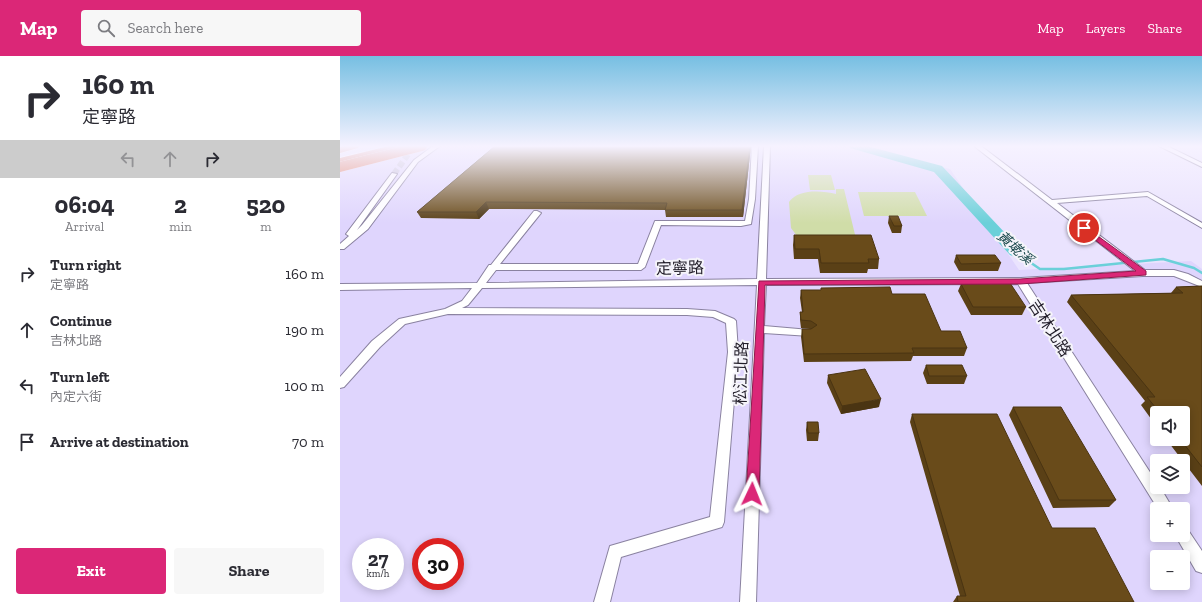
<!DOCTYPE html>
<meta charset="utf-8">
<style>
body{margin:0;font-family:"Zilla Slab","Noto Sans TC",serif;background:#f7f7f7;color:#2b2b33;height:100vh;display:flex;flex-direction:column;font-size:15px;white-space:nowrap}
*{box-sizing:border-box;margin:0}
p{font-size:13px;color:#7c7c81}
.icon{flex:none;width:22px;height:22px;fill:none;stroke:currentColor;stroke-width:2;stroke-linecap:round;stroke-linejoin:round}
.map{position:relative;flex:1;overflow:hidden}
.panel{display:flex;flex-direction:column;background:#fff;width:340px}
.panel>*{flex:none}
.banner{background:#fff;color:#2b2b33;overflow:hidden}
.buttons{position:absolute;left:810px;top:350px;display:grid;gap:8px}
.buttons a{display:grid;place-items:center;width:40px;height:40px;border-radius:4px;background:#fff;box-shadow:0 2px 10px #0003;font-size:20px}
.speed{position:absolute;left:12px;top:482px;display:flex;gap:8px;font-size:20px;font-weight:700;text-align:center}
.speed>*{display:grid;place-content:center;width:52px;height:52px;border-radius:50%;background:#fff;box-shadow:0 2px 10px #0003;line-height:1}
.speed small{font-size:10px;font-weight:400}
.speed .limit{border:6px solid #d22;background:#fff;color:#111}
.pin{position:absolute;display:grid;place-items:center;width:34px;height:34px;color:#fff;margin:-17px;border:2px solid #fff;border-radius:50%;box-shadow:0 1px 4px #0007}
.me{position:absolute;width:44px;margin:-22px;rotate:2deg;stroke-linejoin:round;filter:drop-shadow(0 0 3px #0008)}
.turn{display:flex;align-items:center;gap:14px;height:84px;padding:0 16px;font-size:18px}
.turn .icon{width:52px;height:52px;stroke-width:2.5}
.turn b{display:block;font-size:28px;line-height:34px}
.lanes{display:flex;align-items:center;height:38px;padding:0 16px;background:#0003;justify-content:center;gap:20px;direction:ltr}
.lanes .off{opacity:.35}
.eta{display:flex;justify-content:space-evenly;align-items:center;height:68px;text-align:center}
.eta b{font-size:24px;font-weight:800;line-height:28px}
.action{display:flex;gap:8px;margin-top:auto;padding:8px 16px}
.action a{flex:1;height:46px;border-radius:4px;background:#db2777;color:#fff;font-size:16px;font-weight:800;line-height:46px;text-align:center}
.action a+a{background:#f7f7f7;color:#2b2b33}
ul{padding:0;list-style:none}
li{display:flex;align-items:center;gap:12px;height:56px;padding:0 16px}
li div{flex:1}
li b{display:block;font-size:15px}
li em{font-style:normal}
header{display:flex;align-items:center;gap:24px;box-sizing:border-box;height:56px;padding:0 20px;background:#db2777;color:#fff}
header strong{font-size:19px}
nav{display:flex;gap:22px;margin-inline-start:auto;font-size:14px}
.search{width:280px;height:36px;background:#f7f7f7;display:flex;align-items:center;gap:10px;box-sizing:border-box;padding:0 14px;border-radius:4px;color:#7c7c81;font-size:15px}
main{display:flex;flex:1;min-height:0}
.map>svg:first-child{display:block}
</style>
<header>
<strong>Map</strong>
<div class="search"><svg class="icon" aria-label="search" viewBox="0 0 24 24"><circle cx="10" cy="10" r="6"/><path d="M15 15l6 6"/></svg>Search here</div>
<nav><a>Map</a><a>Layers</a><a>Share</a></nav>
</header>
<main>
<section class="panel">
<div class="banner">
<div class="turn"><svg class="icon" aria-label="right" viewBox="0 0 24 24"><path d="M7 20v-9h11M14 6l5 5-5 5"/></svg><div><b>160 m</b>定寧路</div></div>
<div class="lanes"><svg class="icon off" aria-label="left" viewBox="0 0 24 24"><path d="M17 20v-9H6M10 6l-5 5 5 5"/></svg><svg class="icon off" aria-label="ahead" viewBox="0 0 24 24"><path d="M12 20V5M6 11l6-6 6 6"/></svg><svg class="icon" aria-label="right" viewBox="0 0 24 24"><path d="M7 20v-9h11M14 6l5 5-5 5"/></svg></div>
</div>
<div class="eta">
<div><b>06:04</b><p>Arrival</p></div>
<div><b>2</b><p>min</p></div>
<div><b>520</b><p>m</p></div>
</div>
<ul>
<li><svg class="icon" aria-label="right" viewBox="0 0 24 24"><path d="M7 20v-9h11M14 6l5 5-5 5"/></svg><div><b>Turn right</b><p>定寧路</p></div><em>160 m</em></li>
<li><svg class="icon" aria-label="ahead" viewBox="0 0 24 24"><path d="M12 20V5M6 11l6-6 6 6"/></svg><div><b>Continue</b><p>吉林北路</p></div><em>190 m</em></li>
<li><svg class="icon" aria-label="left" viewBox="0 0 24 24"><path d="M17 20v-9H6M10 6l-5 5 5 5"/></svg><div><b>Turn left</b><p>內定六街</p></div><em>100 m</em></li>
<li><svg class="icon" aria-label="arrive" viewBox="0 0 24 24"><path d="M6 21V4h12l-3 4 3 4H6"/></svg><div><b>Arrive at destination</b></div><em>70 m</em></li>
</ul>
<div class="action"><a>Exit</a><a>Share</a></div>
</section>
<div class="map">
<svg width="862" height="546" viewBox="0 0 862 546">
<rect width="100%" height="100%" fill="#eae3fe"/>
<path fill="#dfd5fd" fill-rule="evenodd" d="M 94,90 L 524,90 L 525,92 L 610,113 L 679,214 L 851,205 L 862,213 L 862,546 L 0,546 L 0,114 ZM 817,357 L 843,357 L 843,383 L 817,383 ZM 817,405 L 843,405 L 843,431 L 817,431 ZM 817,453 L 843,453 L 843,479 L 817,479 ZM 21,491 L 55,491 L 55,525 L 21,525 ZM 81,491 L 115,491 L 115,525 L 81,525 ZM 817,501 L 843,501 L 843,527 L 817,527 Z"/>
<path fill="#d0dda8" d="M 491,119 L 495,134 L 470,134 L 468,119 Z
M 496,133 L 504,133 L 517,187 L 457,180 L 451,172 L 449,146 C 459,132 483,135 496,138 Z
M 518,136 L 575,136 L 587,160 L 524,160 Z"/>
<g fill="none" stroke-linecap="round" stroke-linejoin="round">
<path stroke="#6bd0d9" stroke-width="2.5" d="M 675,196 L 700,213 L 724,213 L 823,203 L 854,212 L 862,217"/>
<path fill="#6bd0d9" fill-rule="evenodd" d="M 509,90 L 527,90 L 602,110 L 683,196 L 680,199 L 675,201 L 670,199 L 594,116 L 510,92 Z"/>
<path stroke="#c2bcd4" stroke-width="6" stroke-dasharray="6 3" stroke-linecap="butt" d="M 54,118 L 74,90"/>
<defs>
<path id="minor" d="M 93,90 L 100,90 L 78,106 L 28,173 L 4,193 L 0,193 L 0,188 L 9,180 L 6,178 L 52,117 L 57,118 L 17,174 L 22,169 L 74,104 Z
M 412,90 L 418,90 L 415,143 L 411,168 L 401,170 L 321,169 L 305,211 L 301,214 L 156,214 L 146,227 L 417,223 L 424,90 L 430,90 L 426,223 L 681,222 L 795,215 L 634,90 L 641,90 L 712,144 L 808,136 L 862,167 L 862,172 L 807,140 L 717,147 L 805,214 L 834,214 L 848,218 L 862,225 L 862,231 L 834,220 L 803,220 L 687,227 L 817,427 L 817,431 L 820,431 L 833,453 L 818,453 L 678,228 L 426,229 L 424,270 L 470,274 L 475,277 L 470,280 L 424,277 L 416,546 L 400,546 L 417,229 L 142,232 L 128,249 L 122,252 L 347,253 L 375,255 L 394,263 L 396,265 L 398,296 L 384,466 L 382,471 L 281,501 L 270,546 L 254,546 L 270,490 L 370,461 L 388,296 L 386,267 L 373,261 L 347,259 L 108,258 L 65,268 L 40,291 L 4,331 L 0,332 L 0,321 L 32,285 L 59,263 L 105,253 L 122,245 L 132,232 L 0,234 L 0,228 L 137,227 L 149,209 L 151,209 L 194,155 L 197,155 L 201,157 L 160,208 L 298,208 L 315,165 L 405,165 L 409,143 Z
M 819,90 L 827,90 L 862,107 L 862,111 Z
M 843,472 L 848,474 L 862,495 L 862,517 L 856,515 L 838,484 L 836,479 L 843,479 Z"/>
<path id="highway" d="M 5,90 L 19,90 L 18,92 L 0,97 L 0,91 Z
M 49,90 L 64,90 L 63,92 L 0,108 L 0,102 Z"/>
</defs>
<use href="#minor" stroke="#8a82a0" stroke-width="2"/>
<use href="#highway" stroke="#fff" stroke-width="1"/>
<use href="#minor" fill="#fff" fill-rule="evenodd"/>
<use href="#highway" fill="#df775b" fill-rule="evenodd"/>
<defs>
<path id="highway-bridge" d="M 0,111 L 82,90"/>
</defs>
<use href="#highway-bridge" stroke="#fff" stroke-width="10" stroke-linecap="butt"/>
<use href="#highway-bridge" stroke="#df775b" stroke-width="10"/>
</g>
<path fill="#5a4016" d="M 155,90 L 411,90 L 403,161 L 326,161 L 325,154 L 149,153 L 139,163 L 81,162 L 77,156 Z
M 549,160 L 562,170 L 561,177 L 552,177 L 548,167 Z
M 454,179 L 539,203 L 538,213 L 528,213 L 527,217 L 480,217 L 478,203 L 454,203 L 453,189 Z
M 616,199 L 661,207 L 658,215 L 619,215 L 614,206 Z
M 621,228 L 686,251 L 682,259 L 631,259 L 618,235 Z
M 862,230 L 862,430 L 826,383 L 843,383 L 843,357 L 817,357 L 817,371 L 801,349 L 805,345 L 727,246 L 731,239 L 831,237 L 836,231 Z
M 481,232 L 552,238 L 601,275 L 627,292 L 624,300 L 573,300 L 571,305 L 464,306 L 461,281 L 462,273 L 471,273 L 470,273 L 461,272 L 460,264 L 460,256 L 462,256 L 460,242 L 461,234 L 481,234 Z
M 586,309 L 627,320 L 624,328 L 587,328 L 583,317 Z
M 488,319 L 539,351 L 501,358 L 487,327 Z
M 673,351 L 776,444 L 769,451 L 713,452 L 669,359 Z
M 572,358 L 712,472 L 794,546 L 613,546 L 617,540 L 620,540 L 570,366 Z
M 467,366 L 479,377 L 478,385 L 467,385 L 466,374 Z"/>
<path fill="#4a3412" d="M 410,90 L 411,90 L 403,161 L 402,154 Z
M 146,146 L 149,153 L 139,163 L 136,156 Z
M 541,343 L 539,351 L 501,358 L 502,350 Z"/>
<path fill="#694b1a" stroke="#4a3412" d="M 155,90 L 410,90 L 402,154 L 325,154 L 327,147 L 146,146 L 136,156 L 77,156 Z
M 549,160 L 558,160 L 562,170 L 554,170 Z
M 454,179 L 531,179 L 539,203 L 528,203 L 529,207 L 481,207 L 479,193 L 455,193 Z
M 616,199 L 655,199 L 661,207 L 621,208 Z
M 670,227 L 686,251 L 633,251 L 621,228 Z
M 862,230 L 862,411 L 840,383 L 843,383 L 843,357 L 820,357 L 807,341 L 815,341 L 731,239 L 843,237 L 836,231 Z
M 550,231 L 552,238 L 585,238 L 601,275 L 620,275 L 627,292 L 572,292 L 574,297 L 464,298 L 462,273 L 471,273 L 477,269 L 471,265 L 461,264 L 460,256 L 463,256 L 461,234 L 481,234 L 481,232 Z
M 586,309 L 622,309 L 627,320 L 589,320 Z
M 525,313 L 541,343 L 502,350 L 488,319 Z
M 673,351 L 721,351 L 776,444 L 719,444 Z
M 572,358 L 657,358 L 712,472 L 755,472 L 794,546 L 618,546 L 617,540 L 626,540 Z
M 467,366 L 478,366 L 479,377 L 468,377 Z"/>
<linearGradient id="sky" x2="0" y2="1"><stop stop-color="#76bfe2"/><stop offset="0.54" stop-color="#f6f2ff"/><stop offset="1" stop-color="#f6f2ff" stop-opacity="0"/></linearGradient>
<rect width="862" height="167" fill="url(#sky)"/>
<path fill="#db2777" stroke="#8e194d" d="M 744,170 L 806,215 L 806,219 L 680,228 L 425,229 L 419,438 L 417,442 L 412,443 L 408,442 L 406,438 L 419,225 L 680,223 L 796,215 L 742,174 L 742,171 Z"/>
<g text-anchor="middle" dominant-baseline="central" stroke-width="4" stroke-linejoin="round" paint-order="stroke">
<g font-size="14" font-style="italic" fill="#174649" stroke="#f5f4fa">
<text transform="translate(675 192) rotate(41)">黃墘溪</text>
</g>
<g font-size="16" fill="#221e2a" stroke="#f5f4fa">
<text transform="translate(340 212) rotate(-1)">定寧路</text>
<text transform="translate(710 272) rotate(57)">吉林北路</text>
<text transform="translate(401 317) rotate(-88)">松江北路</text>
</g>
</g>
</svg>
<div class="buttons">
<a><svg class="icon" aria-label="sound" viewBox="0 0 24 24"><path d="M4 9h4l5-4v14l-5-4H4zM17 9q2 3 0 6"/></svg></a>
<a><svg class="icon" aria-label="layers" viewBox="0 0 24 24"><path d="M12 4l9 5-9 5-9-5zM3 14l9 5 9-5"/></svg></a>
<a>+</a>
<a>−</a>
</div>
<div class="speed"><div>27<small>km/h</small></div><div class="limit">30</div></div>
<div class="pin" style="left:744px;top:172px;background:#d93025"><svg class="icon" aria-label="arrive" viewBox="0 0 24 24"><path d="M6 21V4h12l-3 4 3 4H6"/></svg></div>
<svg class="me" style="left:412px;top:438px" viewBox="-20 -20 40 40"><path d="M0-17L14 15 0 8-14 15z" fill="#db2777" stroke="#fff" stroke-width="4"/></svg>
</div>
</main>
